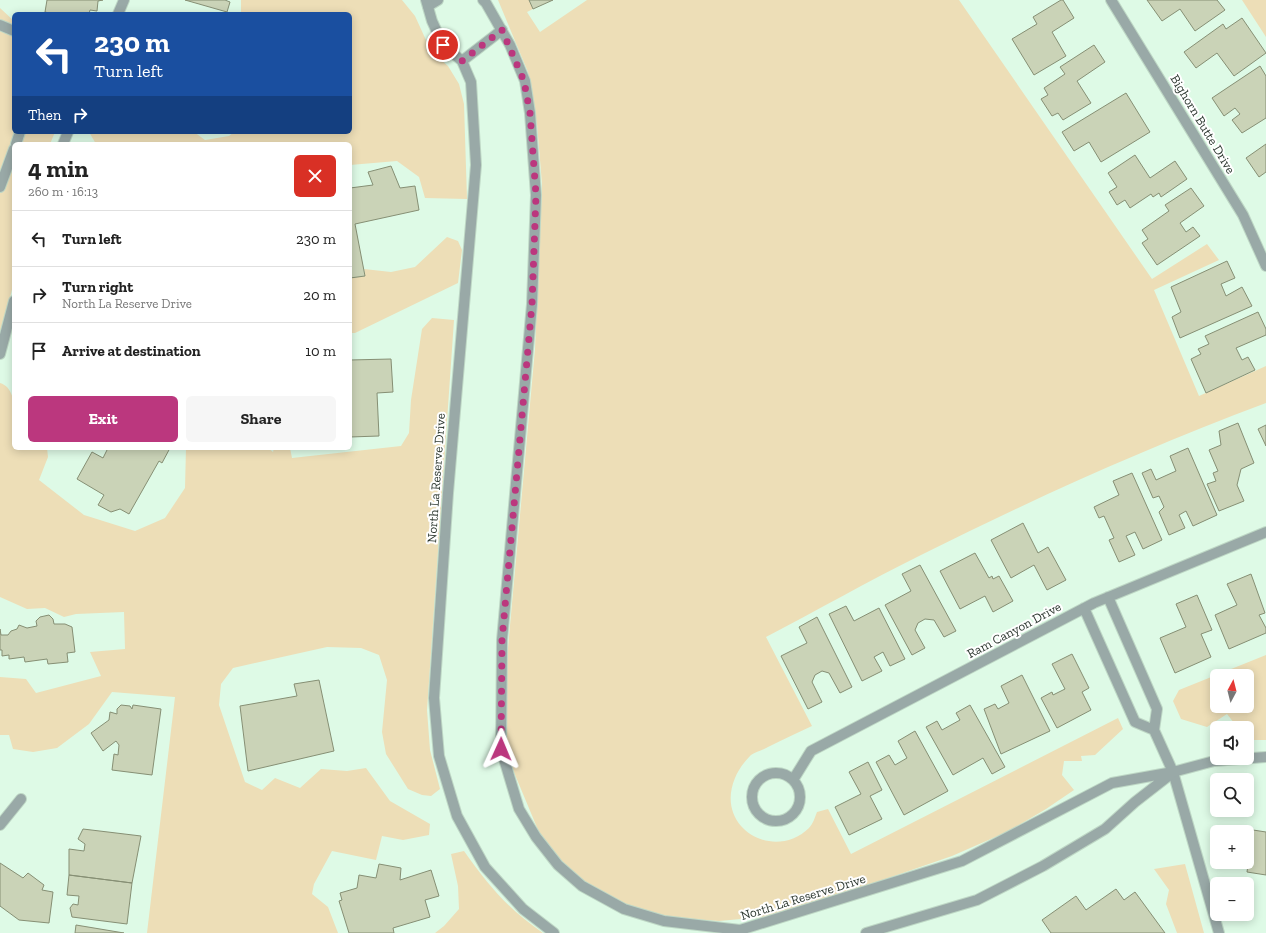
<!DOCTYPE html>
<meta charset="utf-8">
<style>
body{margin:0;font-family:"Zilla Slab",serif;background:#f6f6f6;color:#222;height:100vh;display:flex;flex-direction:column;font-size:15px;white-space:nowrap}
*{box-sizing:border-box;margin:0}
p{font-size:13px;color:#767676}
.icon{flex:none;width:22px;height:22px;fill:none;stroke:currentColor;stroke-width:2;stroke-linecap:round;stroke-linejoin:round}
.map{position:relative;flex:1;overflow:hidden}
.drawer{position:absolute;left:12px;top:142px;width:340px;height:308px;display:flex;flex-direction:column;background:#fff;border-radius:6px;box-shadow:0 2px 10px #0003}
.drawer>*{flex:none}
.hud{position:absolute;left:12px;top:12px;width:340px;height:122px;border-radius:6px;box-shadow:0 2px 10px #0003;background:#1a4fa0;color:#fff;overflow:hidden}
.needle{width:26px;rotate:7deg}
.buttons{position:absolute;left:1210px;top:669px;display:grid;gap:8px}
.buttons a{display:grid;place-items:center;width:44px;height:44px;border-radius:6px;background:#fff;box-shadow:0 2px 10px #0003;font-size:20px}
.pin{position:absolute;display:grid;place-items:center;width:34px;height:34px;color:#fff;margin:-17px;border:2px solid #fff;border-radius:50%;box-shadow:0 1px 4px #0007}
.me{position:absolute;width:44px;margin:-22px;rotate:1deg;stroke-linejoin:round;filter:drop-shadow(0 0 3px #0008)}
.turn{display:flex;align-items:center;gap:14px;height:84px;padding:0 16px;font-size:18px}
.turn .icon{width:52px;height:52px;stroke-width:2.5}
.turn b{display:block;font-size:28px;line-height:34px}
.then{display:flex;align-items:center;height:38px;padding:0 16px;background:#0003;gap:8px;font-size:15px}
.round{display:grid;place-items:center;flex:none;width:42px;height:42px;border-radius:6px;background:#f6f6f6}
.overview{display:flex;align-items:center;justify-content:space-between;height:68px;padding:0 16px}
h1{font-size:24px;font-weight:700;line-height:30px}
.button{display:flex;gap:8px;margin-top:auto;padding:8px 16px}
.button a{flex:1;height:46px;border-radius:6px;background:#bb377e;color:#fff;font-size:16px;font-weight:700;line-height:46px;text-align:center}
.button a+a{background:#f6f6f6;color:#222}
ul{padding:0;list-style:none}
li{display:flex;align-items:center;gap:12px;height:56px;padding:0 16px;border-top:1px solid #e0e0e0}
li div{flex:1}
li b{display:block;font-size:15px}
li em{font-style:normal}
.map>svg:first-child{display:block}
</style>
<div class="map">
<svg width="1266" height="933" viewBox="0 0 1266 933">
<rect width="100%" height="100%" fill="#defae6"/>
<path fill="#eddeb7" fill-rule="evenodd" d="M 241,0 L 402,0 L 415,16 L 431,51 L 448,66 L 459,84 L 464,104 L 467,199 L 425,198 L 419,177 L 397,161 L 350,165 L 350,144 L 96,144 L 89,132 L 194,132 L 205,140 L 229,136 L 234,132 L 350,132 L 350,14 L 241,14 Z
M 498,0 L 529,0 L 533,9 L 527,12 L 540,32 L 587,0 L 959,0 L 1152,279 L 1207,244 L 1219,260 L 1154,290 L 1199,396 L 1266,366 L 1266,403 C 1148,447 1033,499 921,555 C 868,581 818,610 766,637 L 812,726 C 797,733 782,740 768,747 C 763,750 756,752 751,755 C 745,761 738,770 735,778 C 714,828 774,862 809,828 C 813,824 815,817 817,812 L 828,809 L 851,854 L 1118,718 L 1123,729 L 1095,755 L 1081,756 L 1082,761 L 1064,761 L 1062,775 L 1074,790 L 1046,809 L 1009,831 L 952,856 L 842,894 L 763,917 L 719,921 L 668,917 L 621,903 L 575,876 L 541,837 L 508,758 L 504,731 L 506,670 L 535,349 L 542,184 L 537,124 L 528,72 Z
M 1242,0 L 1266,0 L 1266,37 Z
M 0,8 L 14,21 L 14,132 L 55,132 L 50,144 L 14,144 L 14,281 L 0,339 Z
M 447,237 L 458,241 L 462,250 L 458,283 L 355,333 L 350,333 L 350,278 L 365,276 L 364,269 L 391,272 L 415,267 Z
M 432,318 L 454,320 L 427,710 L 430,750 L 440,789 L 431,796 L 422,795 L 408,789 L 386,754 L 382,732 L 387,680 L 379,655 L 361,648 L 327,647 L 233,668 L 221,684 L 219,705 L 245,782 L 262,790 L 275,778 L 300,788 L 321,769 L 347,771 L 366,768 L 390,801 L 430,824 L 429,835 L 403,840 L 382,836 L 376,860 L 332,851 L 314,884 L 312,894 L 328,907 L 338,933 L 147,933 L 175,697 L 112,692 L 89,724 L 57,748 L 33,752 L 13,749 L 9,735 L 0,735 L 0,677 L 26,679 L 36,693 L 101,676 L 90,652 L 125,649 L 124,612 L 76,614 L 64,617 L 45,608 L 27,609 L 0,597 L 0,383 C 21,389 14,430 14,448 L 47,448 L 48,457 L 39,480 L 84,515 L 135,531 L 165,518 L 185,488 L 186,448 L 268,448 L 273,452 L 274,448 L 290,448 L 292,458 L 401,446 L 409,433 L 411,400 L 422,329 Z
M 1266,655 L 1266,740 L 1247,740 L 1247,728 L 1238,728 L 1227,714 L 1207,727 L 1181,719 L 1173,701 L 1179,690 ZM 1217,676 L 1247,676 L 1247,706 L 1217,706 Z
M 464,851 C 489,886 507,908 543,933 L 435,933 L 444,926 L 459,909 L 458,886 L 451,854 Z
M 1185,864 L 1204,933 L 1177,933 L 1166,904 L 1169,890 L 1154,869 Z"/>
<path fill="#cad3b7" stroke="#868f74" d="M 47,0 L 103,0 L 98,1 L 97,11 L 90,10 L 89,14 L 53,14 L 45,12 Z
M 185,0 L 225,0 L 230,2 L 227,12 Z
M 529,0 L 553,0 L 533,9 Z
M 1061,0 L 1063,0 L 1074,18 L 1052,32 L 1066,56 L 1034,75 L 1012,39 L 1037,24 L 1033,17 Z
M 1147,0 L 1217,0 L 1225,10 L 1195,31 L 1180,9 L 1162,21 Z
M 1242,18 L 1266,53 L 1234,76 L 1217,53 L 1196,68 L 1184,52 L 1223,24 L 1226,29 Z
M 1094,45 L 1105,62 L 1077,81 L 1091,103 L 1063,120 L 1058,113 L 1052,116 L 1041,99 L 1048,95 L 1044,88 L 1065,74 L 1060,67 Z
M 1260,66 L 1266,76 L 1266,118 L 1242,133 L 1232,120 L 1240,114 L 1235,108 L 1224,116 L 1212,98 Z
M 1126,93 L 1150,132 L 1101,162 L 1089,142 L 1074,151 L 1062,132 Z
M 1266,144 L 1266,172 L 1259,177 L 1246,158 Z
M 1135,155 L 1150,178 L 1175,161 L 1187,179 L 1161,197 L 1159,193 L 1153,197 L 1151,194 L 1130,208 L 1125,200 L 1117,205 L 1109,192 L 1117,187 L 1108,173 Z
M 391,166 L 400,188 L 415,186 L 419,210 L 355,224 L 365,276 L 350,278 L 350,188 L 373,185 L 368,172 Z
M 1191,188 L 1204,206 L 1180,223 L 1186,232 L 1193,227 L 1200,236 L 1157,265 L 1142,243 L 1148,239 L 1142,230 L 1169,211 L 1165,205 Z
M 1227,261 L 1235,278 L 1221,284 L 1226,296 L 1242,287 L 1252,306 L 1180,338 L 1172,317 L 1181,312 L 1171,287 Z
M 1258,312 L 1266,329 L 1266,335 L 1236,348 L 1242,360 L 1248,357 L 1255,370 L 1206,393 L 1191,359 L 1201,354 L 1198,349 L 1209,344 L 1205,336 Z
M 391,359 L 393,392 L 377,393 L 379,436 L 350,437 L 350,360 Z
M 1238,423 L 1254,463 L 1241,469 L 1237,485 L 1244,501 L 1219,511 L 1207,484 L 1216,481 L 1213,473 L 1218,471 L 1209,450 L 1221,445 L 1219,431 Z
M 1266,425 L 1266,446 L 1258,429 Z
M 108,448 L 170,448 L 162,463 L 159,461 L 129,514 L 120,509 L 111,512 L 98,505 L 104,495 L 77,479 L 92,452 L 103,458 Z
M 1188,448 L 1217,515 L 1193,526 L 1186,511 L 1179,515 L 1185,528 L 1169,535 L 1159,512 L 1164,507 L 1159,496 L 1153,498 L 1142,473 L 1151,469 L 1156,480 L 1176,471 L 1170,456 Z
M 1132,473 L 1162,540 L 1143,549 L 1135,532 L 1126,536 L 1135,555 L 1119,562 L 1109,540 L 1114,538 L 1104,516 L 1099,518 L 1094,507 L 1119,495 L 1113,481 Z
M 1023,523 L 1038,553 L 1048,547 L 1066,580 L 1047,590 L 1034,565 L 1011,578 L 991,540 Z
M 975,553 L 989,578 L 992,576 L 993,579 L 999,576 L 1013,601 L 993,612 L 985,596 L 960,609 L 940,571 Z
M 920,565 L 956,631 L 944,637 L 934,620 L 925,619 L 918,623 L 915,630 L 925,648 L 912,655 L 885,605 L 911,591 L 902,574 Z
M 1251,574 L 1265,613 L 1259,615 L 1266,628 L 1266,633 L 1229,649 L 1215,615 L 1237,605 L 1227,584 Z
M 1197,595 L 1212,630 L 1201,634 L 1211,657 L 1175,673 L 1160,638 L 1186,627 L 1176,604 Z
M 846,606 L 854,621 L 879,608 L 905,659 L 890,666 L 883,652 L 874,657 L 882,671 L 862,681 L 829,614 Z
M 49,615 L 53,619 L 54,624 L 65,624 L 72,627 L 75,652 L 67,653 L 68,662 L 48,664 L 47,659 L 25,662 L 24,657 L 9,659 L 9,655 L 2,656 L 2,650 L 0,650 L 0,629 L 1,635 L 8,635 L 11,631 L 17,629 L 19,625 L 27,628 L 37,626 L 36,621 L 40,617 Z
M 817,617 L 852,687 L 840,693 L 829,673 L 822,671 L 815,675 L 812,682 L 822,702 L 808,709 L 781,656 L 807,643 L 799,627 Z
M 1072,654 L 1089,688 L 1082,692 L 1091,710 L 1057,728 L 1041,698 L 1052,692 L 1053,695 L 1065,689 L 1052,664 Z
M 1022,675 L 1050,731 L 1001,754 L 984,709 L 995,704 L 998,709 L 1009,703 L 1001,686 Z
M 319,680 L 334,751 L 248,771 L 240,706 L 297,696 L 294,684 Z
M 121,705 L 130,706 L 132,709 L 133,705 L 161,709 L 152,775 L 112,770 L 114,754 L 118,755 L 119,745 L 116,741 L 103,751 L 91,733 L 109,720 L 110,712 L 117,714 L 117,709 Z
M 970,705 L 1005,767 L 992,774 L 983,758 L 953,775 L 926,727 L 937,721 L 942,730 L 960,720 L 956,713 Z
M 915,731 L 948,791 L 904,815 L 876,762 L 889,755 L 895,765 L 907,758 L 898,741 Z
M 868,762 L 882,790 L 870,796 L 882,819 L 849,835 L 835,807 L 861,794 L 849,772 Z
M 83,829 L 141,836 L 132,883 L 69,875 L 69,849 L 84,851 L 85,844 L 78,839 Z
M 1253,830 L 1266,832 L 1266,875 L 1247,872 Z
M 0,863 L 23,878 L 28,873 L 44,885 L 42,890 L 53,892 L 49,923 L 19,920 L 0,906 Z
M 379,864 L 401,868 L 400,880 L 431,870 L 439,896 L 425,900 L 430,917 L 393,928 L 394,933 L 349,933 L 339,901 L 342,900 L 340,893 L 357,888 L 359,875 L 376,878 Z
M 69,875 L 132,883 L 127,924 L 72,917 L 70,908 L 73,904 L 78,905 L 79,896 L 67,895 Z
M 1116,889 L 1124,900 L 1135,892 L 1165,933 L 1051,933 L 1042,920 L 1076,896 L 1086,910 Z
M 76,925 L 124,933 L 75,933 Z"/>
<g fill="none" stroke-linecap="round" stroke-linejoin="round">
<defs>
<path id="service" d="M 428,6 L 438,0
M 0,25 L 14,31
M 462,61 L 502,30
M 16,144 L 20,132
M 0,187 L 14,149"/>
<path id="minor" d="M 1111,0 L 1243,215 L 1266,266
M 118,14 L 124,0
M 63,144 L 68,132
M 0,354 L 14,301
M 1084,608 L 1135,722 L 1154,730 L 1157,709 L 1108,597
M 1154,730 L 1173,772 L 1219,933
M752 797a24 24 0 1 1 48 0a24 24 0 1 1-48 0Z
M 793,780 L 811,751 L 1094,603 L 1266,532
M 0,825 L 21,799"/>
<path id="tertiary" d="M 426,0 L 432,21 L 443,45 L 462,61 L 471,82 L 476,165 L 448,493 L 434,698 L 439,756 L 457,816 L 485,867 L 523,909 L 554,933
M 483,0 L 486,3 L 510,45 L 525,81 L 530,113 L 536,195 L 532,304 L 502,640 L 501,749 L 519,809 L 536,837 L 558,865 L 582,886 L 624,909 L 664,921 L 740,930 L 962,861 L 1112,783 L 1173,772 L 1214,761 L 1266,757
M 866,933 L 977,900 L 1043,866 L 1105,829 L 1135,802 L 1171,774"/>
</defs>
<use href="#service" stroke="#bed7c5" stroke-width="12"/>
<use href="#minor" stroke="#bed7c5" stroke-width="12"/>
<use href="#tertiary" stroke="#bed7c5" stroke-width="12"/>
<use href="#service" stroke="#99a9a7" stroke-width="10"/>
<use href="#minor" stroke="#99a9a7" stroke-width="10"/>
<use href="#tertiary" stroke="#99a9a7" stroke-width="10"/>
</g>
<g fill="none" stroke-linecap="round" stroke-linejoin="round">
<path stroke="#bb377e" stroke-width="7" stroke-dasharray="0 12.6" d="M 443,45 L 462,61 L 502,30 L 524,81 L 530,113 L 536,195 L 532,304 L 502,640 L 501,749"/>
</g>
<g text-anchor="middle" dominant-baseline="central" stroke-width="4" stroke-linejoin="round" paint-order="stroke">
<g font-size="13" fill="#2d3830" stroke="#fff">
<text transform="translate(1203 124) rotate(59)">Bighorn Butte Drive</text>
<text transform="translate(436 478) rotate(-86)">North La Reserve Drive</text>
<text transform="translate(1014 630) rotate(-28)">Ram Canyon Drive</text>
<text transform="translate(803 897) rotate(-17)">North La Reserve Drive</text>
</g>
</g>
</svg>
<div class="buttons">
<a><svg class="needle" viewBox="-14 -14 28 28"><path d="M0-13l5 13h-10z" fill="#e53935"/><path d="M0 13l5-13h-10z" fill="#767676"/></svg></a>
<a><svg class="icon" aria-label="sound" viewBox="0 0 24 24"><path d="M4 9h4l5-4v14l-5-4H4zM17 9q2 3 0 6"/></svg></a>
<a><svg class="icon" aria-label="search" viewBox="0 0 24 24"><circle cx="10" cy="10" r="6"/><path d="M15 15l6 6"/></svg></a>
<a>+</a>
<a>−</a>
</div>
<div class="pin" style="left:443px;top:45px;background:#d93025"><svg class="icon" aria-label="arrive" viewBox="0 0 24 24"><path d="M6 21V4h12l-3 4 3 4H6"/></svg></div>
<svg class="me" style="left:501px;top:749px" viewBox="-20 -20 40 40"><path d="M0-17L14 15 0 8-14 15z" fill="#bb377e" stroke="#fff" stroke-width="4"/></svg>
<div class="hud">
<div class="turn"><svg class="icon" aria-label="left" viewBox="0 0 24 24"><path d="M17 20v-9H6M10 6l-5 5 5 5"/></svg><div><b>230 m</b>Turn left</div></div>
<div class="then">Then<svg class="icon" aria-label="right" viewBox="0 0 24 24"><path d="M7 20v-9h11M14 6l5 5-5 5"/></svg></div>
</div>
<section class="drawer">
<div class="overview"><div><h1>4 min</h1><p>260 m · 16:13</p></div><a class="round" style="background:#d93025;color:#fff"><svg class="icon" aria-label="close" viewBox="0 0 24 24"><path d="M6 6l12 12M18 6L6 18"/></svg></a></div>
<ul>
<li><svg class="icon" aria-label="left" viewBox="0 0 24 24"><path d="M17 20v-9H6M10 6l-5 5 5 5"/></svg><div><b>Turn left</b></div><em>230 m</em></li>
<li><svg class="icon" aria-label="right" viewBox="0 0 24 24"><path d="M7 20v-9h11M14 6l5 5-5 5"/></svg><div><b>Turn right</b><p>North La Reserve Drive</p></div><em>20 m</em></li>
<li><svg class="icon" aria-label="arrive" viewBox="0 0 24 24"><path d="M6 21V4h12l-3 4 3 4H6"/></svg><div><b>Arrive at destination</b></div><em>10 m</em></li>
</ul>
<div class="button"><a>Exit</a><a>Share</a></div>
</section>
</div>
